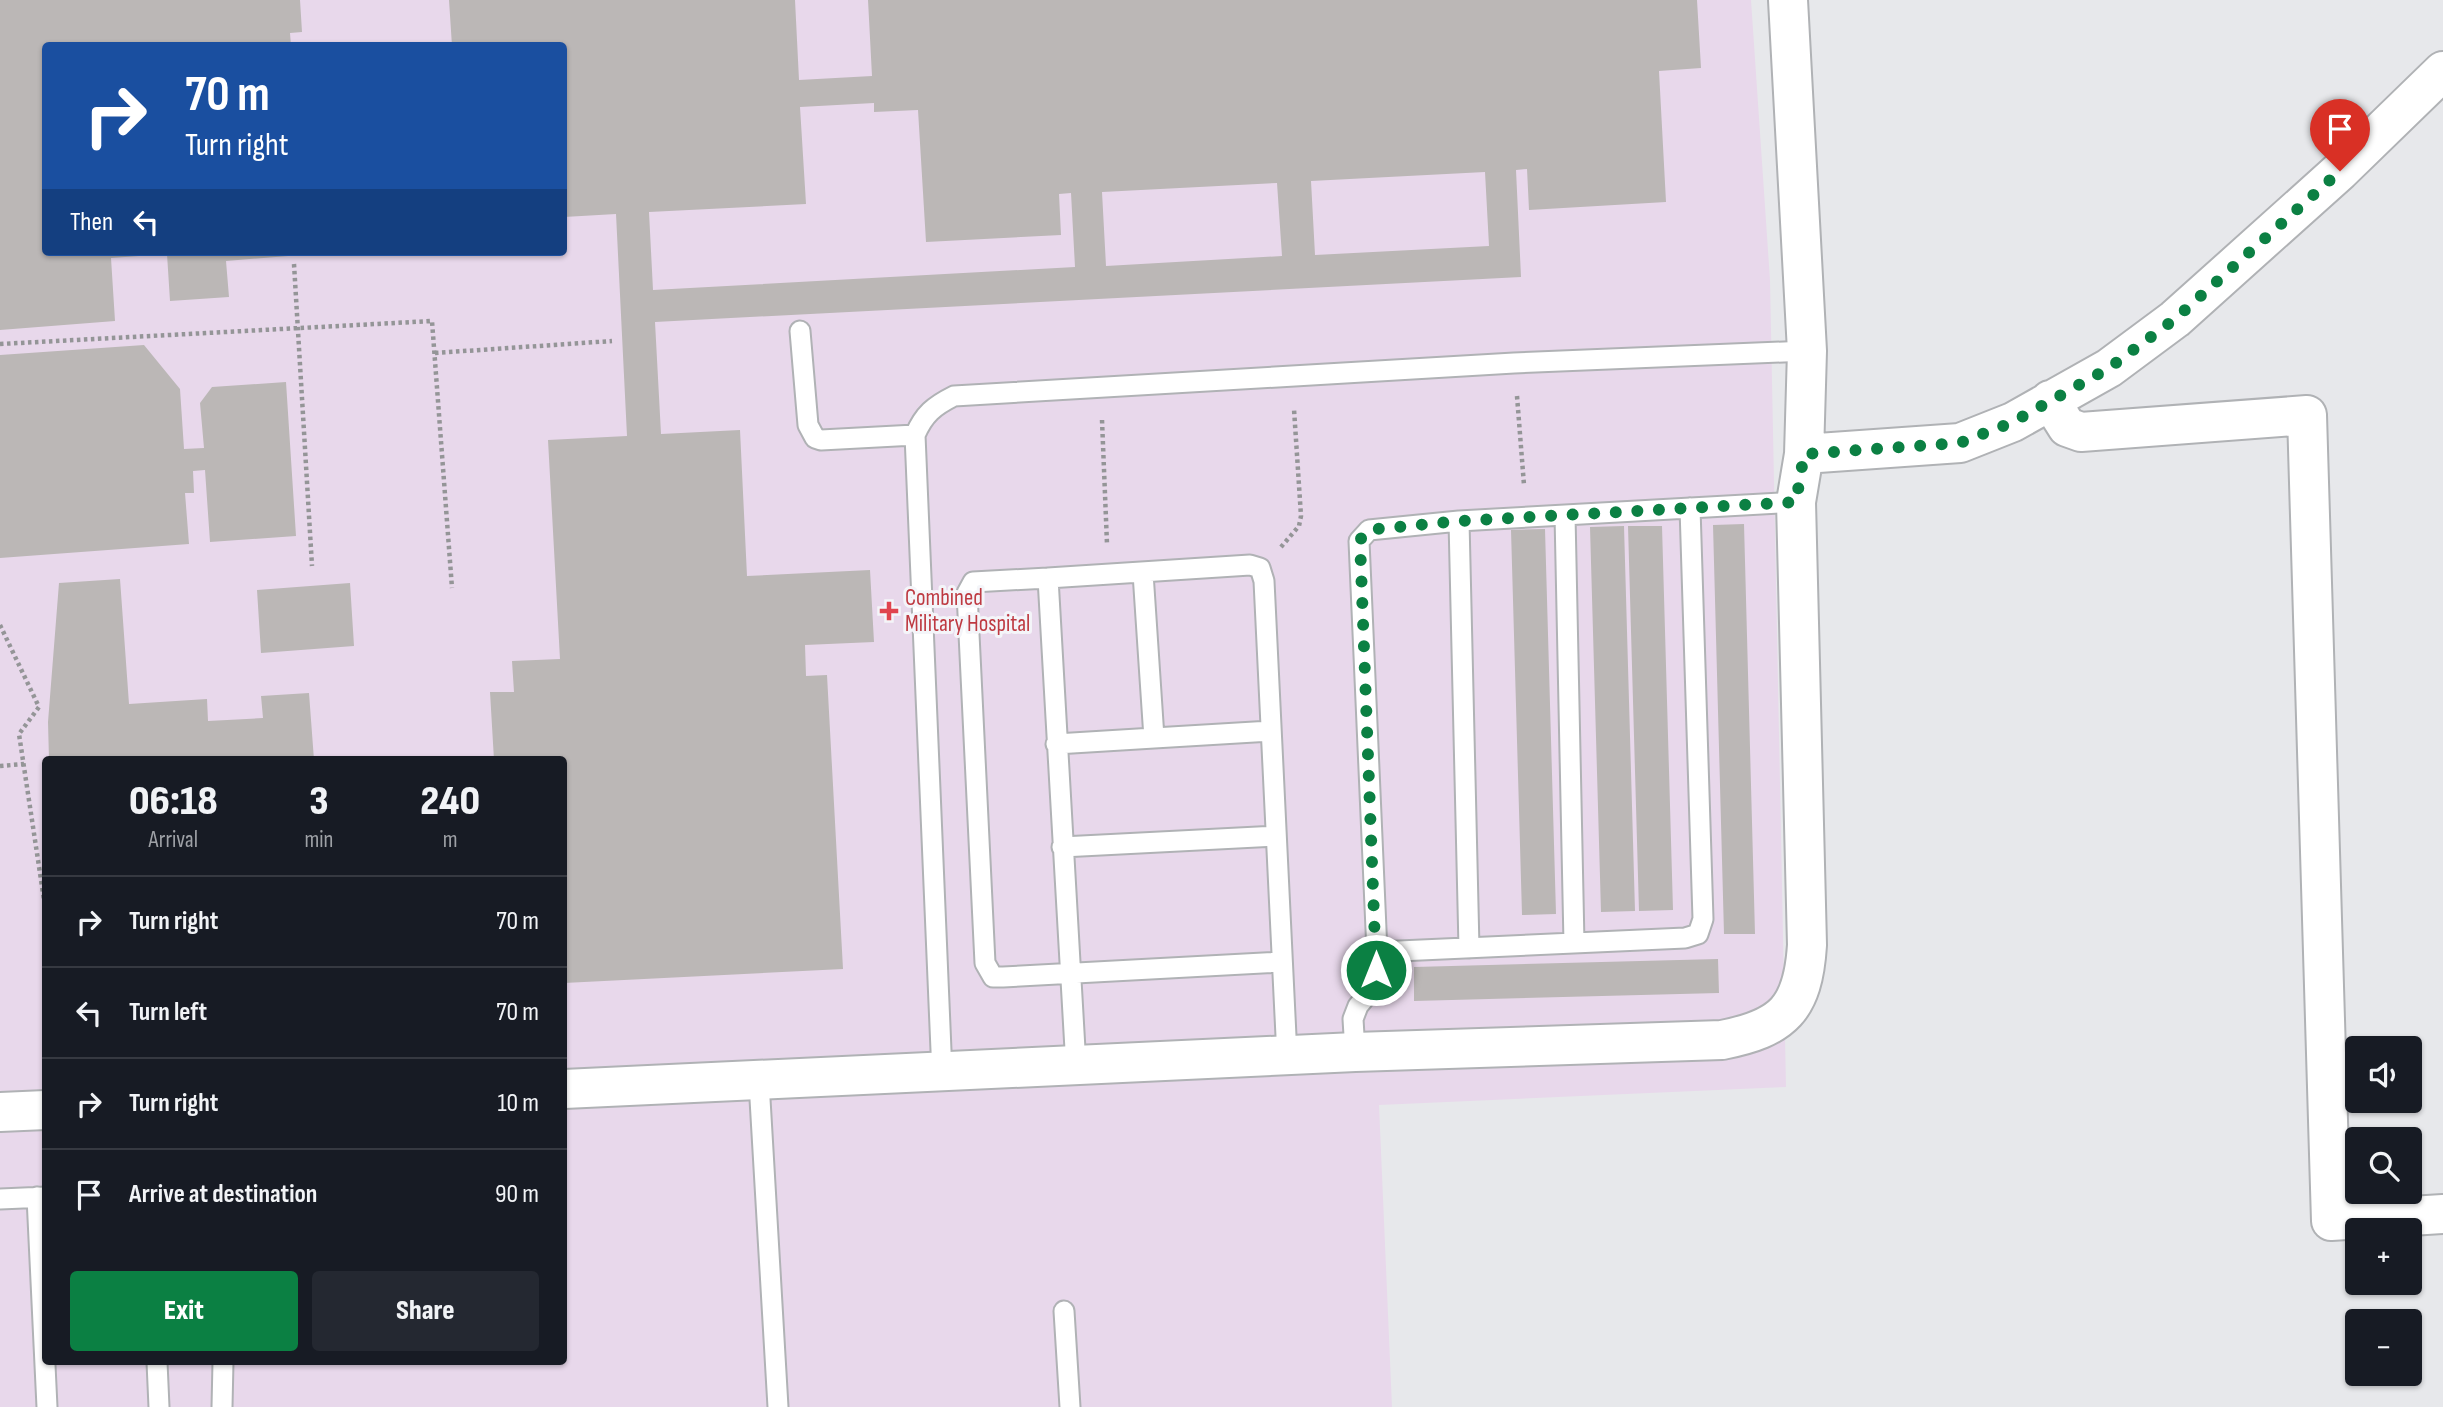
<!DOCTYPE html>
<meta charset="utf-8">
<style>
body{margin:0;font-family:"Sofia Sans Condensed",sans-serif;background:#242831;color:#f1f3f6;height:100vh;display:flex;flex-direction:column;font-size:26px;white-space:nowrap}
*{box-sizing:border-box;margin:0}
p{font-size:23px;color:#9ea1a6}
.icon{flex:none;width:38px;height:38px;fill:none;stroke:currentColor;stroke-width:2;stroke-linecap:round;stroke-linejoin:round}
.map{position:relative;flex:1;overflow:hidden}
.sheet{position:absolute;left:42px;top:756px;width:525px;height:609px;display:flex;flex-direction:column;background:#171b24;border-radius:7px;box-shadow:0 2px 5px #0004}
.sheet>*{flex:none}
.guide{position:absolute;left:42px;top:42px;width:525px;height:214px;border-radius:7px;box-shadow:0 2px 5px #0004;background:#1a4fa0;color:#fff;overflow:hidden}
.fabs{position:absolute;left:2345px;top:1036px;display:grid;gap:14px}
.fabs a{display:grid;place-items:center;width:77px;height:77px;border-radius:7px;background:#171b24;box-shadow:0 2px 5px #0004;font-size:35px}
.pin{position:absolute;display:grid;place-items:center;width:60px;height:60px;color:#fff;margin:-72px -30px;border-radius:50% 50% 50% 0;rotate:-45deg;box-shadow:0 0 7px #0007}
.pin .icon{rotate:45deg}
.me{position:absolute;width:77px;margin:-38px;rotate:0deg;stroke-linejoin:round;filter:drop-shadow(0 0 5px #0008)}
.turn{display:flex;align-items:center;gap:24px;height:147px;padding:0 28px;font-size:32px}
.turn .icon{width:91px;height:91px;stroke-width:2.5}
.turn b{display:block;font-size:49px;line-height:60px}
.then{display:flex;align-items:center;height:66px;padding:0 28px;background:#0003;gap:14px;font-size:26px}
.eta{display:flex;justify-content:space-evenly;align-items:center;height:119px;text-align:center}
.eta b{font-size:42px;font-weight:800;line-height:49px}
.button{display:flex;gap:14px;margin-top:auto;padding:14px 28px}
.button a{flex:1;height:80px;border-radius:7px;background:#0b8043;color:#fff;font-size:28px;font-weight:800;line-height:80px;text-align:center}
.button a+a{background:#242831;color:#f1f3f6}
ul{padding:0;list-style:none}
li{display:flex;align-items:center;gap:21px;height:91px;padding:0 28px;border-top:2px solid #363941}
li div{flex:1}
li b{display:block;font-size:26px}
li em{font-style:normal}
.map>svg:first-child{display:block}
</style>
<div class="map">
<svg width="2443" height="1407" viewBox="0 0 2443 1407">
<rect width="100%" height="100%" fill="#e7e8eb"/>
<path fill="#e8d8eb" fill-rule="evenodd" d="M 0,0 L 1751,0 L 1770,280 L 1786,1087 L 1379,1105 L 1392,1407 L 0,1407 ZM 46,46 L 564,46 L 564,252 L 46,252 ZM 46,760 L 564,760 L 564,1362 L 46,1362 Z"/>
<path fill="#bbb7b6" fill-rule="evenodd" d="M 0,0 L 300,0 L 302,32 L 290,33 L 291,46 L 46,46 L 46,252 L 313,254 L 226,261 L 229,297 L 170,301 L 167,254 L 111,258 L 115,321 L 0,330 Z
M 449,0 L 795,0 L 799,80 L 872,76 L 868,0 L 1697,0 L 1701,68 L 1659,71 L 1666,202 L 1529,210 L 1527,169 L 1516,170 L 1521,277 L 655,322 L 661,434 L 740,430 L 747,576 L 870,570 L 874,642 L 805,645 L 806,676 L 827,675 L 843,969 L 564,983 L 564,760 L 494,760 L 490,692 L 514,692 L 512,661 L 560,659 L 548,440 L 627,436 L 616,214 L 564,217 L 564,46 L 452,46 ZM 874,103 L 874,112 L 918,110 L 926,242 L 1061,235 L 1059,194 L 1071,193 L 1075,267 L 653,290 L 649,212 L 806,204 L 800,107 ZM 1485,172 L 1489,246 L 1315,255 L 1311,181 ZM 1277,183 L 1282,256 L 1106,266 L 1102,192 Z
M 144,345 L 180,389 L 184,449 L 204,448 L 200,403 L 212,387 L 286,382 L 296,536 L 210,542 L 205,470 L 193,471 L 194,493 L 185,493 L 189,544 L 0,558 L 0,355 Z
M 1744,524 L 1755,934 L 1724,934 L 1713,525 Z
M 1624,526 L 1635,911 L 1601,912 L 1590,527 Z
M 1628,526 L 1662,526 L 1673,910 L 1639,911 Z
M 1545,529 L 1556,914 L 1522,915 L 1511,530 Z
M 120,579 L 129,704 L 207,699 L 208,721 L 263,718 L 261,696 L 309,693 L 314,760 L 49,760 L 48,722 L 59,583 Z
M 350,583 L 354,646 L 261,653 L 257,590 Z
M 1718,959 L 1719,993 L 1414,1001 L 1414,967 Z"/>
<g fill="none" stroke-linecap="round" stroke-linejoin="round">
<defs>
<path id="service" d="M 800,331 L 808,425 L 815,438 L 821,440 L 915,435
M 1565,515 L 1574,943
M 1459,521 L 1469,948
M 1143,573 L 1154,738 L 1271,731
M 1048,578 L 973,582 L 967,593 L 985,963 L 993,977 L 1003,977 L 1281,962
M 1056,744 L 1154,738
M 1062,847 L 1276,836
M 1377,952 L 1685,938 L 1698,934 L 1703,919 L 1690,508
M 1355,1052 L 1353,1019 L 1358,1006 L 1372,989 L 1377,952 L 1359,541 L 1369,530 L 1459,521 L 1796,502
M 1076,1067 L 1048,578 L 1250,565 L 1260,568 L 1264,581 L 1287,1057
M 942,1074 L 915,435 C 924,414 934,406 954,396 L 1514,363 L 1807,351
M 759,1082 L 778,1407
M 37,1197 L 47,1407
M 0,1199 L 46,1197
M 1064,1311 L 1070,1407
M 157,1362 L 159,1407
M 222,1407 L 223,1362"/>
<path id="minor" d="M 2050,400 L 2067,427 L 2081,432 L 2307,415 L 2331,1221 L 2443,1214
M 1804,454 L 1960,443 L 2013,422 L 2109,368 L 2175,319 L 2340,171 L 2443,71
M 564,1089 L 1355,1052 L 1722,1040 C 1783,1028 1803,1009 1807,945 L 1796,502 L 1804,454 L 1807,351 L 1788,0
M 0,1112 L 46,1110"/>
</defs>
<use href="#service" stroke="#b0b2b5" stroke-width="23"/>
<use href="#minor" stroke="#b0b2b5" stroke-width="42"/>
<path stroke="#949597" stroke-width="4.5" stroke-dasharray="3.5 3.5" stroke-linecap="butt" d="M 294,264 L 312,566
M 0,344 L 432,321 L 452,588
M 435,353 L 612,341
M 1517,396 L 1524,485
M 1102,420 L 1107,544
M 1281,547 L 1299,526 L 1301,516 L 1294,409
M 0,625 L 39,707 L 19,734 L 46,913
M 0,766 L 24,764"/>
<use href="#service" stroke="#fff" stroke-width="19"/>
<use href="#minor" stroke="#fff" stroke-width="38"/>
</g>
<g fill="none" stroke-linecap="round" stroke-linejoin="round">
<path stroke="#0b8043" stroke-width="12" stroke-dasharray="0 21.6" d="M 1376,970 L 1360,541 L 1363,534 L 1377,529 L 1459,521 L 1796,502 L 1804,454 L 1960,443 L 2013,422 L 2109,368 L 2175,319 L 2340,171"/>
</g>
<path fill="#e0444e" stroke="#f4f5f9" stroke-width="2.5" d="M885.5 600.5h7v7h7v7h-7v7h-7v-7h-7v-7h7z"/>
<g text-anchor="middle" dominant-baseline="central" stroke-width="6" stroke-linejoin="round" paint-order="stroke">
<g font-size="23" fill="#be3a42" stroke="#f4f5f9" text-anchor="start">
<text x="905" y="598">Combined<tspan x="905" dy="26">Military Hospital</tspan></text>
</g>
</g>
</svg>
<div class="fabs">
<a><svg class="icon" aria-label="sound" viewBox="0 0 24 24"><path d="M4 9h4l5-4v14l-5-4H4zM17 9q2 3 0 6"/></svg></a>
<a><svg class="icon" aria-label="search" viewBox="0 0 24 24"><circle cx="10" cy="10" r="6"/><path d="M15 15l6 6"/></svg></a>
<a>+</a>
<a>−</a>
</div>
<div class="pin" style="left:2340px;top:171px;background:#d93025"><svg class="icon" aria-label="arrive" viewBox="0 0 24 24"><path d="M6 21V4h12l-3 4 3 4H6"/></svg></div>
<svg class="me" style="left:1376px;top:970px" viewBox="-20 -20 40 40"><circle r="17" fill="#0b8043" stroke="#fff" stroke-width="3"/><path d="M0-11L8 9 0 5-8 9z" fill="#fff"/></svg>
<div class="guide">
<div class="turn"><svg class="icon" aria-label="right" viewBox="0 0 24 24"><path d="M7 20v-9h11M14 6l5 5-5 5"/></svg><div><b>70 m</b>Turn right</div></div>
<div class="then">Then<svg class="icon" aria-label="left" viewBox="0 0 24 24"><path d="M17 20v-9H6M10 6l-5 5 5 5"/></svg></div>
</div>
<section class="sheet">
<div class="eta">
<div><b>06:18</b><p>Arrival</p></div>
<div><b>3</b><p>min</p></div>
<div><b>240</b><p>m</p></div>
</div>
<ul>
<li><svg class="icon" aria-label="right" viewBox="0 0 24 24"><path d="M7 20v-9h11M14 6l5 5-5 5"/></svg><div><b>Turn right</b></div><em>70 m</em></li>
<li><svg class="icon" aria-label="left" viewBox="0 0 24 24"><path d="M17 20v-9H6M10 6l-5 5 5 5"/></svg><div><b>Turn left</b></div><em>70 m</em></li>
<li><svg class="icon" aria-label="right" viewBox="0 0 24 24"><path d="M7 20v-9h11M14 6l5 5-5 5"/></svg><div><b>Turn right</b></div><em>10 m</em></li>
<li><svg class="icon" aria-label="arrive" viewBox="0 0 24 24"><path d="M6 21V4h12l-3 4 3 4H6"/></svg><div><b>Arrive at destination</b></div><em>90 m</em></li>
</ul>
<div class="button"><a>Exit</a><a>Share</a></div>
</section>
</div>
